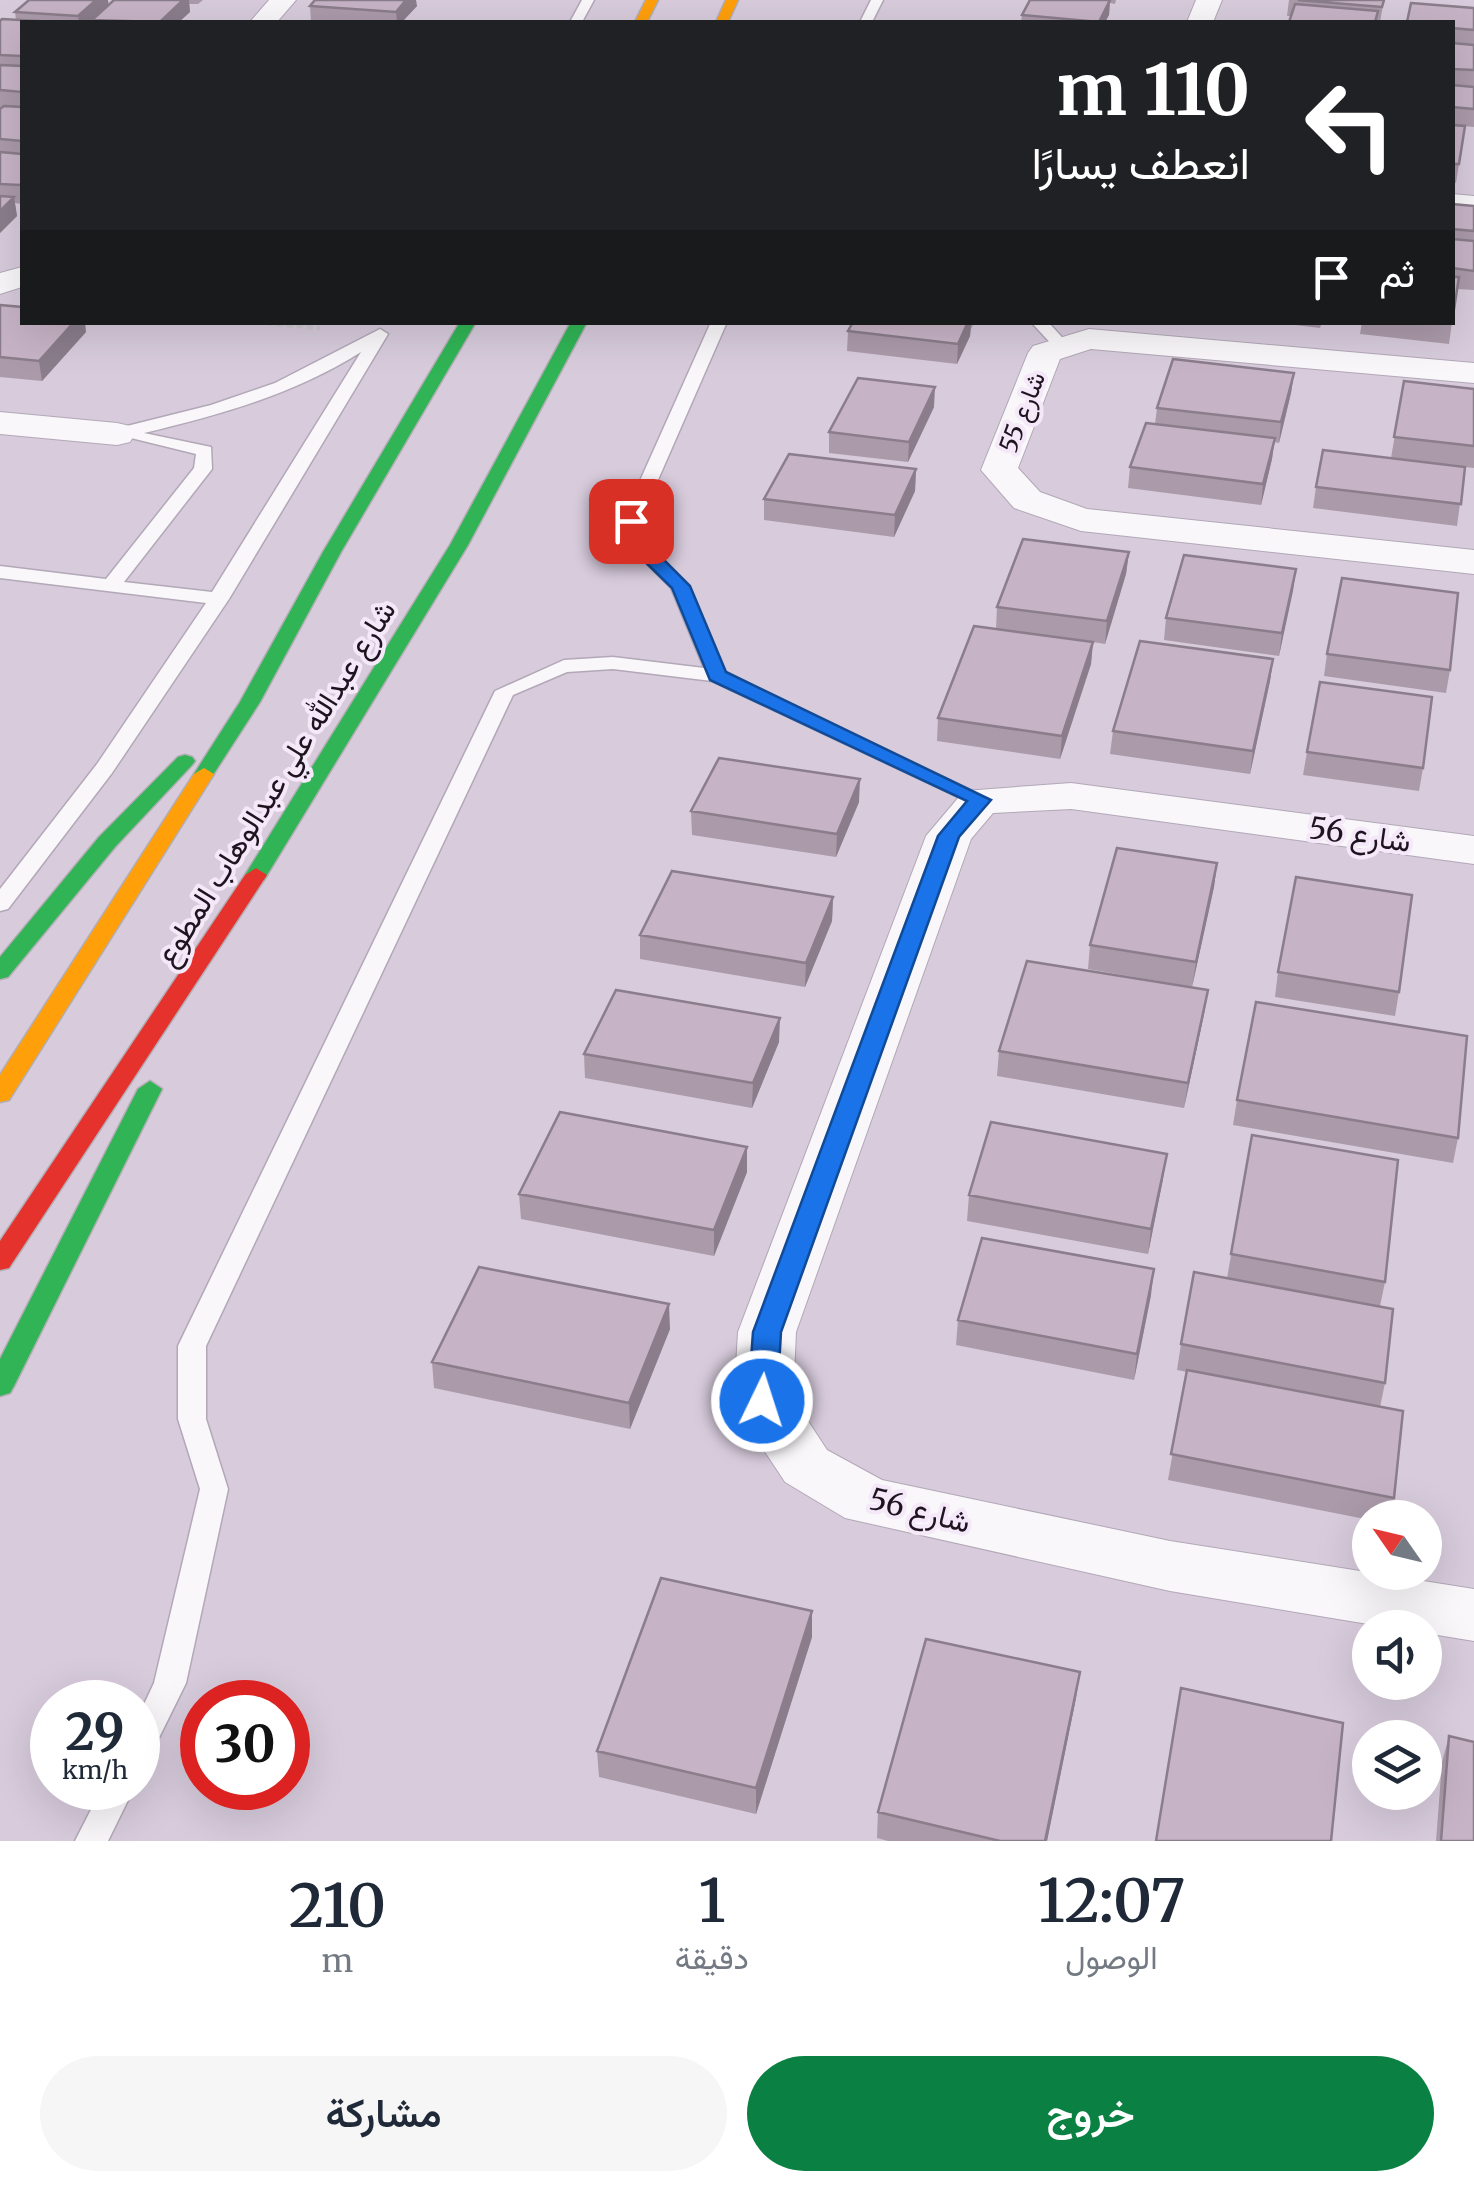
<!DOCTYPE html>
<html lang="ar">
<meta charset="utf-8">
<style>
body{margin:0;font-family:Merriweather,Vazirmatn,serif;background:#f6f6f7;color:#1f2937;direction:rtl;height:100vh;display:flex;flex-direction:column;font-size:38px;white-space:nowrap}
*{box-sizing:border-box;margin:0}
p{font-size:32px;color:#747a83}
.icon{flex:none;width:55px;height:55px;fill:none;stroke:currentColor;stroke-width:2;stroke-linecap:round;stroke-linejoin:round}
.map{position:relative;height:1841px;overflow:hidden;direction:ltr}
.drawer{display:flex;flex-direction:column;background:#fff;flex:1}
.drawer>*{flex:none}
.guide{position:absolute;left:20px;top:20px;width:1435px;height:305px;border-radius:0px;box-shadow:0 10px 40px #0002;direction:rtl;background:#202124;color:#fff;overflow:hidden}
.needle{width:65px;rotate:304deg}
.tools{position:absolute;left:1352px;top:1500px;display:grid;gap:20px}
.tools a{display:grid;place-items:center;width:90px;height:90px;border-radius:50%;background:#fff;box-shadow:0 10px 40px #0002;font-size:50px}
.speed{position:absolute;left:30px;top:1680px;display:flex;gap:20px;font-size:50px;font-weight:700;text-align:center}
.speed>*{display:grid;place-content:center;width:130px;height:130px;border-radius:50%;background:#fff;box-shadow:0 10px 40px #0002;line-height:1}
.speed small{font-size:25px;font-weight:400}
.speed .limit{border:15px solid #d22;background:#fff;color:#111}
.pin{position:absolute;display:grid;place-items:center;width:85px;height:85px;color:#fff;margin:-42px;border-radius:20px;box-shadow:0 5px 15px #0006}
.me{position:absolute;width:110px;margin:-55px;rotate:4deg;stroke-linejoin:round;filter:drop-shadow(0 0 8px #0008)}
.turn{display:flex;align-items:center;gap:35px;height:210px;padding:0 40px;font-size:45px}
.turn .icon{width:130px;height:130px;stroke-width:2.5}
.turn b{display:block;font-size:70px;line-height:85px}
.then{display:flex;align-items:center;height:95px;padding:0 40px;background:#0003;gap:20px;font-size:38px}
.eta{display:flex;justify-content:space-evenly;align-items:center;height:170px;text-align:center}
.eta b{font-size:60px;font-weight:600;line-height:70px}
.cta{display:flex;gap:20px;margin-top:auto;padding:20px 40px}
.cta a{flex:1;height:115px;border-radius:60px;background:#0b8043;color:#fff;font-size:40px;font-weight:600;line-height:115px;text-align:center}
.cta a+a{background:#f6f6f7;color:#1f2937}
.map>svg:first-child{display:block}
</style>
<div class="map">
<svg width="1474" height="1841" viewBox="0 0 1474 1841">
<rect width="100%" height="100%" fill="#d7cbdc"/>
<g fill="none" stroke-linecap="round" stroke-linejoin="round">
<defs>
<path id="lane" d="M 582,0 L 594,0 L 582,22 L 570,22 Z
M 871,0 L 883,0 L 872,22 L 860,22 Z
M 711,322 L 727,322 L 640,521 L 648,545 L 689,586 L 725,672 L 991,800 L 980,806 L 973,804 L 712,681 L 613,669 L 567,672 L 513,695 L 206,1346 L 206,1419 L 228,1489 L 186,1683 L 149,1758 L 138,1761 L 138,1717 L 154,1683 L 200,1489 L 178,1419 L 178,1346 L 495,691 L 564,660 L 613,657 L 704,668 L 671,588 L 634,551 L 622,521 Z
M 1031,322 L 1048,322 L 1071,347 L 1057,350 Z
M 380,329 L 388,334 L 229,599 L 112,773 L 8,909 L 0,911 L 0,889 L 97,764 L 206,603 L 0,578 L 0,566 L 106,579 L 194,468 L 196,454 L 127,437 L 111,438 L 111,430 L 211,405 L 275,383 ZM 361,352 L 212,592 L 124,582 L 212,469 L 211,447 L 144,433 C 219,415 295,394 361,352 Z
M 102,1788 L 134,1788 L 108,1841 L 75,1841 Z"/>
<path id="street" d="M 269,0 L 296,0 L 277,22 L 250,22 Z
M 1196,0 L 1222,0 L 1213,22 L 1187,22 Z
M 1452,194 L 1474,196 L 1474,214 L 1452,212 Z
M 22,267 L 22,287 L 0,294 L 0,273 Z
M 1089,329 L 1474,363 L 1474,383 L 1091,349 L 1060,359 L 1018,468 L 1040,492 L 1087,509 L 1474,550 L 1474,574 L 1081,531 L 1014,508 L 981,470 L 1028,353 L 1033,346 Z
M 0,412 L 117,423 L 130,426 L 135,434 L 130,442 L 117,445 L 0,434 Z
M 1071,783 L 1474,836 L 1474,864 L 1071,809 L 993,813 L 971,839 L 796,1332 L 793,1398 L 827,1450 L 882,1480 L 1170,1541 L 1474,1589 L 1474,1641 L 1425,1633 L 1425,1628 L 1392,1628 L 1170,1591 L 845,1518 L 785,1482 L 742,1417 L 734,1401 L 738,1332 L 926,836 L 964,791 Z"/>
<path id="fast" d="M 460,322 L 476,322 L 341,552 L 260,702 L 211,778 L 197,778 L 194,774 L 240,702 L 323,552 Z
M 571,322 L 587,322 L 468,545 L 267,875 L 264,880 L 248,880 L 245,875 L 450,545 Z
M 185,755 L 192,757 L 195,761 L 192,765 L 115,847 L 8,977 L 0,979 L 0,957 L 99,837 L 178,757 Z
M 150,1081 L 162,1089 L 14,1386 L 10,1393 L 0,1396 L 0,1359 L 138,1089 Z"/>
<path id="slow" d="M 646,0 L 658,0 L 647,22 L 635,22 Z
M 726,0 L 738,0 L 728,22 L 716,22 Z
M 204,768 L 214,774 L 9,1100 L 0,1102 L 0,1075 L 194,774 Z"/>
<path id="jam" d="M 256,868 L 267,875 L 9,1268 L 0,1270 L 0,1241 L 245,875 Z"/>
</defs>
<use href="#lane" stroke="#b2a8b7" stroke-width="3"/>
<use href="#street" stroke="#b2a8b7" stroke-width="2"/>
<use href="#fast" stroke="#b3adb5" stroke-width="3"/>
<use href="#slow" stroke="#b3adb5" stroke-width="3"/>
<use href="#jam" stroke="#b3adb5" stroke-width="3"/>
<path stroke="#cbc8cd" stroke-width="5" stroke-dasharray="6 4" stroke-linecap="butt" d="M 257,322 L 320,328"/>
<use href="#lane" fill="#f9f7fa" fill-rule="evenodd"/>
<use href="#street" fill="#f9f7fa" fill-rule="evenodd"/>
<use href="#fast" fill="#30b455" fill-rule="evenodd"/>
<use href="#slow" fill="#ff9f0a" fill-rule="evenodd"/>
<use href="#jam" fill="#e5322d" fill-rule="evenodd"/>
</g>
<path fill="#ab9aaa" d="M 29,0 L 108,0 L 108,5 L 114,0 L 203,0 L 198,4 L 189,4 L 190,12 L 179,22 L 22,22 L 22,204 L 15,203 L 17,216 L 0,233 L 0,109 L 1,108 L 0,108 L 0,21 L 16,20 L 15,12 Z
M 1030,0 L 1116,0 L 1115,4 L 1110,3 L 1109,15 L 1105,22 L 1021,22 L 1022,15 Z
M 1289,0 L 1384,0 L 1380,22 L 1289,22 L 1291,16 L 1287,16 Z
M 310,6 L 417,6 L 402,22 L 311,22 Z
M 1474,8 L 1474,127 L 1452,125 L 1452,22 Z
M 1452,125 L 1465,126 L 1456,183 L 1452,182 Z
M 1452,204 L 1474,206 L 1474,290 L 1457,289 L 1452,322 Z
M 0,305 L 86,332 L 42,381 L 0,377 Z
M 853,322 L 974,322 L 971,329 L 970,336 L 957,364 L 847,351 L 848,331 Z
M 1271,322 L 1322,322 L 1320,328 Z
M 1362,322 L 1452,322 L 1449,344 L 1360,334 Z
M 1294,373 L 1291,393 L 1279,443 L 1274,442 L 1272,459 L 1261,505 L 1128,488 L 1130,467 L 1155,424 L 1157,408 Z
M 1404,381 L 1474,389 L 1474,468 L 1465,467 L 1457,526 L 1313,508 L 1316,487 L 1391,458 Z
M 934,407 L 908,462 L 829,453 L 829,432 Z
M 916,469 L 915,491 L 894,537 L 764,520 L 764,499 Z
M 1129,552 L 1126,574 L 1105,644 L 1093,642 L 1091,664 L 1060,759 L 937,741 L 938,718 L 996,629 L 997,607 Z
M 1296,569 L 1279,656 L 1164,640 L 1166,618 Z
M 1327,654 L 1450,670 L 1446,693 L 1324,676 Z
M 1273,659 L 1270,681 L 1250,774 L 1110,754 L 1113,731 Z
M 1307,752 L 1423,768 L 1419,791 L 1303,775 Z
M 859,802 L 836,857 L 692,835 L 691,811 Z
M 1217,863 L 1214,887 L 1192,987 L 1088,969 L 1090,945 Z
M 833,897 L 832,921 L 805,987 L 640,959 L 640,935 Z
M 1278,972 L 1399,992 L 1395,1016 L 1275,997 Z
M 1208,990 L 1204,1014 L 1184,1108 L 997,1076 L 999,1051 Z
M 779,1042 L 752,1108 L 585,1078 L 584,1054 Z
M 1237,1100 L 1458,1138 L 1453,1163 L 1233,1125 Z
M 1252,1135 L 1385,1282 L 1380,1306 L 1385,1383 L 1380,1407 L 1394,1498 L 1390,1518 L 1370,1518 L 1370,1520 L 1168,1480 L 1187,1372 L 1177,1370 L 1181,1344 L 1227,1278 Z
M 747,1147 L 747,1172 L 714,1256 L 521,1219 L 519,1194 Z
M 1163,1179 L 1148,1254 L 967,1221 L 969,1195 Z
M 1151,1295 L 1134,1380 L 956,1345 L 958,1320 Z
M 670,1329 L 630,1429 L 434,1388 L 432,1362 Z
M 812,1637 L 756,1814 L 599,1777 L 597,1751 Z
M 1076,1698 L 1047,1841 L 888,1841 L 877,1838 L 878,1812 Z
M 1449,1736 L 1474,1841 L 1436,1841 L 1442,1762 Z"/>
<path fill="#8b7d8b" d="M 96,0 L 108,0 L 109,7 L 92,20 L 92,22 L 79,22 L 78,16 Z
M 183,0 L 189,0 L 190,12 L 179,22 L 160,22 Z
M 406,0 L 416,0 L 417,6 L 402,22 L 397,22 L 396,12 Z
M 1110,0 L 1109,15 L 1105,22 L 1099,22 Z
M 14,197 L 17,216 L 0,233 L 0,211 Z
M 74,322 L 85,322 L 86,332 L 42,381 L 39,361 Z
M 968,322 L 971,322 L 970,336 L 957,364 L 958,344 Z
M 1294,373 L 1291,393 L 1279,443 L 1281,422 Z
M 935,387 L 934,407 L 908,462 L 909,442 Z
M 1275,438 L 1272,459 L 1261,505 L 1263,484 Z
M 916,469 L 915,491 L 894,537 L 895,515 Z
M 1129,552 L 1126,574 L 1105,644 L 1107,621 Z
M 1296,569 L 1293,591 L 1279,656 L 1282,633 Z
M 1093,642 L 1091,664 L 1060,759 L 1062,736 Z
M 1273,659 L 1270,681 L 1250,774 L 1253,751 Z
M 860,779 L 859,802 L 836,857 L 837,834 Z
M 1217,863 L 1214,887 L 1192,987 L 1196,962 Z
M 833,897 L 832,921 L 805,987 L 806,963 Z
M 1208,990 L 1204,1014 L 1184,1108 L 1188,1083 Z
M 780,1018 L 779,1042 L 752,1108 L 753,1083 Z
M 747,1147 L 747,1172 L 714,1256 L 714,1230 Z
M 1167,1154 L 1163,1179 L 1148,1254 L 1151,1229 Z
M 1154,1269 L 1151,1295 L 1134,1380 L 1137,1354 Z
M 669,1304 L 670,1329 L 630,1429 L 629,1403 Z
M 812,1611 L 812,1637 L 756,1814 L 756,1788 Z
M 1080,1672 L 1076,1698 L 1047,1841 L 1045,1841 Z"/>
<path fill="#c7b3c6" stroke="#8b7d8b" stroke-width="2.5" d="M 29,0 L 96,0 L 78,16 L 15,12 Z
M 114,0 L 183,0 L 160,22 L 92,20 Z
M 315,0 L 406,0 L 396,12 L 310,6 Z
M 1030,0 L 1110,0 L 1099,22 L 1022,15 Z
M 1298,0 L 1384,0 L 1382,7 Z
M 1411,3 L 1474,8 L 1474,30 L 1452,28 L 1452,22 L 1407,22 Z
M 1295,4 L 1378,11 L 1375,22 L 1289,22 Z
M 2,19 L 56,22 L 22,22 L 22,56 L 0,55 L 0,21 Z
M 1452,43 L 1474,45 L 1474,70 L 1452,69 Z
M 0,65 L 22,66 L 22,92 L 0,90 Z
M 1452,85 L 1474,87 L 1474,109 L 1452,107 Z
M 4,106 L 22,107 L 22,141 L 0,139 L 0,109 Z
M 1452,125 L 1465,126 L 1459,164 L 1452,164 Z
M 0,152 L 22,154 L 22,183 L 20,185 L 0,184 Z
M 0,196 L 14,197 L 0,211 Z
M 1452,204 L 1474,206 L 1474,231 L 1452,229 Z
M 1452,239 L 1474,241 L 1474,271 L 1452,268 Z
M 1452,277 L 1459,277 L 1452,322 Z
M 0,305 L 22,307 L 22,322 L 74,322 L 39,361 L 0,357 Z
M 853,322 L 968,322 L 958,344 L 848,331 Z
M 1173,359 L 1294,373 L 1281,422 L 1157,408 Z
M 858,378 L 935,387 L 909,442 L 829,432 Z
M 1404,381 L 1474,389 L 1474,446 L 1394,437 Z
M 1146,423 L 1275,438 L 1263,484 L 1130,467 Z
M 1323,450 L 1465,467 L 1461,504 L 1316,487 Z
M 789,454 L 916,469 L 895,515 L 764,499 Z
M 1023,539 L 1129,552 L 1107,621 L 997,607 Z
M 1184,555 L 1296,569 L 1282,633 L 1166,618 Z
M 1342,578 L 1458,593 L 1450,670 L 1327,654 Z
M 974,626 L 1093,642 L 1062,736 L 938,718 Z
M 1140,641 L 1273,659 L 1253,751 L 1113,731 Z
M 1320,682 L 1432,697 L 1423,768 L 1307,752 Z
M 719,758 L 860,779 L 837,834 L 691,811 Z
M 1117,848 L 1217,863 L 1196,962 L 1090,945 Z
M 672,871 L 833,897 L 806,963 L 640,935 Z
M 1296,877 L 1412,895 L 1399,992 L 1278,972 Z
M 1027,961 L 1208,990 L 1188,1083 L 999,1051 Z
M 616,990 L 780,1018 L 753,1083 L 584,1054 Z
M 1256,1002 L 1467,1036 L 1458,1138 L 1237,1100 Z
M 560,1112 L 747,1147 L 714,1230 L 519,1194 Z
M 991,1122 L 1167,1154 L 1151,1229 L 969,1195 Z
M 1252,1135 L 1398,1160 L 1385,1282 L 1231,1254 Z
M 982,1238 L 1154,1269 L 1137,1354 L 958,1320 Z
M 479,1267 L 669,1304 L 629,1403 L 432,1362 Z
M 1194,1272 L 1393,1309 L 1385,1383 L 1181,1344 Z
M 1187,1370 L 1403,1411 L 1394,1498 L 1171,1454 Z
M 661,1578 L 812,1611 L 756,1788 L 597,1751 Z
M 926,1639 L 1080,1672 L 1045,1841 L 1000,1841 L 878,1812 Z
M 1181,1688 L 1343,1723 L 1331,1841 L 1156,1841 Z
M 1449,1736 L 1474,1742 L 1474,1841 L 1441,1841 Z"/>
<path fill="#1a73e8" stroke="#114b97" stroke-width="2.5" d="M 631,515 L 640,521 L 649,545 L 690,586 L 726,672 L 991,800 L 959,837 L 781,1332 L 777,1401 L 772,1408 L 762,1412 L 753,1408 L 748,1401 L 753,1332 L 938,836 L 967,801 L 710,680 L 672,588 L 634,551 L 622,521 Z"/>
<g text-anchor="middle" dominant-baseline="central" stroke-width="8" stroke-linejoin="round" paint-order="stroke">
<g font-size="25" fill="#1d1420" stroke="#f4e8f9">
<text transform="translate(1022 412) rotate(-69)">شارع 55</text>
</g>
<g font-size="30" fill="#1d1420" stroke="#f4e8f9">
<text transform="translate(275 783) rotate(-58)">شارع عبدالله علي عبدالوهاب المطوع</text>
<text transform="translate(1360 834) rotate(8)">شارع 56</text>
<text transform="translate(920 1510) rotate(14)">شارع 56</text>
</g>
</g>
</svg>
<div class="tools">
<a><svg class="needle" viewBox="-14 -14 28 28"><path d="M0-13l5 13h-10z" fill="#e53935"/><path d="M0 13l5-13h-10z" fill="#747a83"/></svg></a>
<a><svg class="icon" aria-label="sound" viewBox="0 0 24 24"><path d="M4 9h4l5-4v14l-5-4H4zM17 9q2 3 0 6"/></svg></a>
<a><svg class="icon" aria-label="layers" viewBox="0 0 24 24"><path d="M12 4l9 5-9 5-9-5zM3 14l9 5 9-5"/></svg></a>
</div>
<div class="speed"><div>29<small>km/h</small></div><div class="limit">30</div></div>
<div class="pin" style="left:631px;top:521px;background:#d93025"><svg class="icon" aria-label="arrive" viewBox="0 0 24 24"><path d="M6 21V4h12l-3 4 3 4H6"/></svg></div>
<svg class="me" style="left:762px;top:1401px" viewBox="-20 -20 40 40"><circle r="17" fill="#1a73e8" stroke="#fff" stroke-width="3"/><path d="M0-11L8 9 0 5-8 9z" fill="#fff"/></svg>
<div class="guide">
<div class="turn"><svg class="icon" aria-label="left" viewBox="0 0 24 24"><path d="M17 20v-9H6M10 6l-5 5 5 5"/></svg><div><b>110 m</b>انعطف يسارًا</div></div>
<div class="then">ثم<svg class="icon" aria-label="arrive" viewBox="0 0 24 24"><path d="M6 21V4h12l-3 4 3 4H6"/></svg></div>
</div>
</div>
<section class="drawer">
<div class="eta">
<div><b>12:07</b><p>الوصول</p></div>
<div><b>1</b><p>دقيقة</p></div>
<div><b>210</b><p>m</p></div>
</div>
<div class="cta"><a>خروج</a><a>مشاركة</a></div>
</section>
